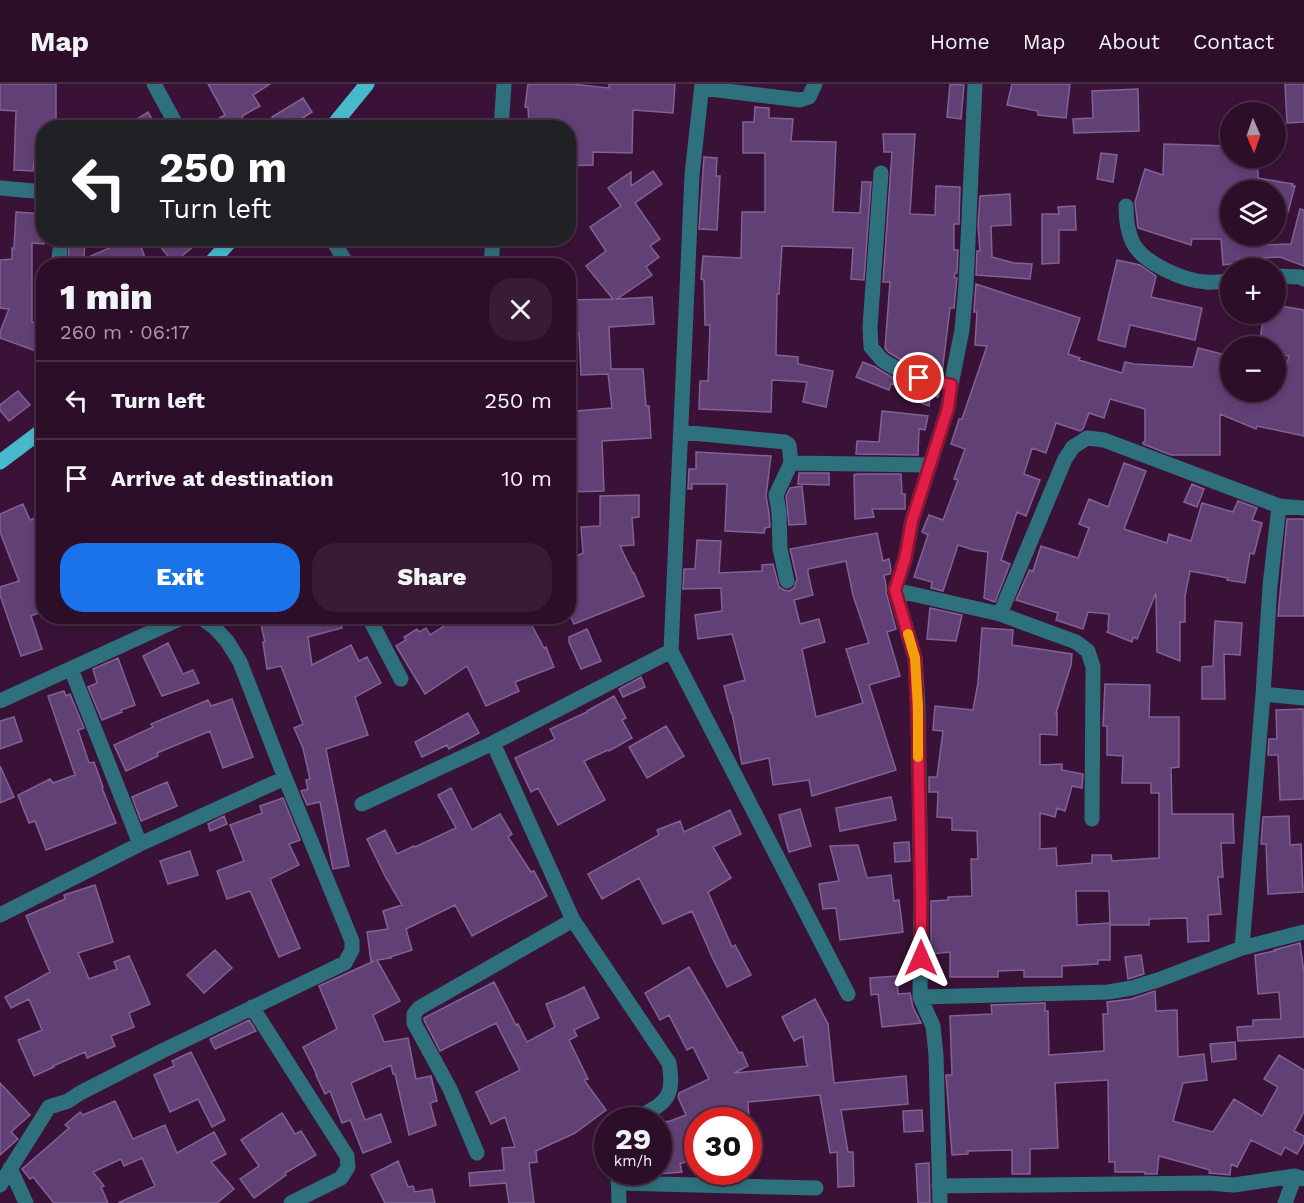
<!DOCTYPE html>
<meta charset="utf-8">
<style>
body{margin:0;font-family:"Work Sans",sans-serif;background:#381c35;color:#f1f3f6;height:100vh;display:flex;flex-direction:column;font-size:22px;white-space:nowrap}
*{box-sizing:border-box;margin:0}
p{font-size:20px;color:#a69ca8}
.icon{flex:none;width:33px;height:33px;fill:none;stroke:currentColor;stroke-width:2;stroke-linecap:round;stroke-linejoin:round}
.map{position:relative;flex:1;overflow:hidden}
.details{position:absolute;left:36px;top:174px;width:540px;height:366px;display:flex;flex-direction:column;background:#2c0e29;border-radius:24px;box-shadow:0 3px 9px #0003,0 0 0 2px #482e46}
.details>*{flex:none}
.hud{position:absolute;left:36px;top:36px;width:540px;height:126px;border-radius:24px;box-shadow:0 3px 9px #0003,0 0 0 2px #482e46;background:#202124;color:#fff;overflow:hidden}
.needle{width:39px;rotate:178deg}
.tools{position:absolute;left:1220px;top:18px;display:grid;gap:12px}
.tools a{display:grid;place-items:center;width:66px;height:66px;border-radius:50%;background:#2c0e29;box-shadow:0 3px 9px #0003,0 0 0 2px #482e46;font-size:30px}
.speed{position:absolute;left:594px;top:1023px;display:flex;gap:12px;font-size:30px;font-weight:700;text-align:center}
.speed>*{display:grid;place-content:center;width:78px;height:78px;border-radius:50%;background:#2c0e29;box-shadow:0 3px 9px #0003,0 0 0 2px #482e46;line-height:1}
.speed small{font-size:15px;font-weight:400}
.speed .limit{border:9px solid #d22;background:#fff;color:#111}
.pin{position:absolute;display:grid;place-items:center;width:51px;height:51px;color:#fff;margin:-26px;border:3px solid #fff;border-radius:50%;box-shadow:0 2px 6px #0007}
.me{position:absolute;width:66px;margin:-33px;rotate:0deg;stroke-linejoin:round;filter:drop-shadow(0 0 4px #0008)}
.turn{display:flex;align-items:center;gap:21px;height:126px;padding:0 24px;font-size:27px}
.turn .icon{width:78px;height:78px;stroke-width:2.5}
.turn b{display:block;font-size:42px;line-height:51px}
.round{display:grid;place-items:center;flex:none;width:63px;height:63px;border-radius:24px;background:#381c35}
.headline{display:flex;align-items:center;justify-content:space-between;height:102px;padding:0 24px}
h1{font-size:36px;font-weight:800;line-height:45px}
.cta{display:flex;gap:12px;margin-top:auto;padding:12px 24px}
.cta a{flex:1;height:69px;border-radius:24px;background:#1a73e8;color:#fff;font-size:24px;font-weight:800;line-height:69px;text-align:center}
.cta a+a{background:#381c35;color:#f1f3f6}
ul{padding:0;list-style:none}
li{display:flex;align-items:center;gap:18px;height:78px;padding:0 24px;border-top:2px solid #482e46}
li div{flex:1}
li b{display:block;font-size:22px}
li em{font-style:normal}
header{display:flex;align-items:center;gap:36px;box-sizing:border-box;height:84px;padding:0 30px;background:#2c0e29;border-bottom:2px solid #482e46}
header strong{font-size:28px}
nav{display:flex;gap:33px;margin-inline-start:auto;font-size:21px}
.map>svg:first-child{display:block}
</style>
<header>
<strong>Map</strong>
<nav><a>Home</a><a>Map</a><a>About</a><a>Contact</a></nav>
</header>
<div class="map">
<svg width="1304" height="1119" viewBox="0 0 1304 1119">
<rect width="100%" height="100%" fill="#3a1237"/>
<path fill="#614076" stroke="#806294" stroke-width="1.5" fill-rule="evenodd" d="M 0,0 L 56,0 L 56,44 L 44,44 L 44,79 L 34,78 L 33,87 L 14,86 L 16,27 L 0,26 Z
M 208,0 L 270,0 L 253,11 L 260,22 L 242,32 L 248,44 L 202,44 L 225,31 Z
M 528,0 L 571,0 L 609,4 L 609,0 L 675,0 L 673,29 L 633,26 L 632,69 L 593,68 L 593,81 L 568,82 L 568,44 L 529,44 L 528,23 L 525,23 Z
M 950,0 L 964,1 L 961,35 L 947,33 Z
M 1012,0 L 1070,0 L 1066,34 L 1038,31 L 1038,27 L 1007,21 Z
M 1285,0 L 1304,0 L 1304,38 L 1287,39 Z
M 1138,5 L 1139,47 L 1074,49 L 1073,35 L 1093,34 L 1092,7 Z
M 303,14 L 312,28 L 287,44 L 278,44 L 272,33 Z
M 755,23 L 769,24 L 769,34 L 793,35 L 791,57 L 836,58 L 833,128 L 860,129 L 862,98 L 871,98 L 864,196 L 851,195 L 853,164 L 782,162 L 779,210 L 777,210 L 776,271 L 798,273 L 798,280 L 833,287 L 826,323 L 803,318 L 807,298 L 772,296 L 771,328 L 699,325 L 700,297 L 708,297 L 710,241 L 705,241 L 704,196 L 701,195 L 703,172 L 741,174 L 742,128 L 765,128 L 765,69 L 743,69 L 743,38 L 754,38 Z
M 148,28 L 157,44 L 123,44 Z
M 883,50 L 915,50 L 910,130 L 935,131 L 936,102 L 960,103 L 959,140 L 954,140 L 954,166 L 958,166 L 957,189 L 955,189 L 954,193 L 957,194 L 954,224 L 950,224 L 942,289 L 922,285 L 901,276 L 888,268 L 885,264 L 890,198 L 883,198 L 892,68 L 884,68 Z
M 1164,60 L 1230,62 L 1230,74 L 1258,74 L 1258,94 L 1293,100 L 1292,102 L 1295,102 L 1288,128 L 1275,125 L 1275,106 L 1230,106 L 1230,152 L 1268,152 L 1266,161 L 1291,160 L 1300,125 L 1304,126 L 1304,182 L 1280,173 L 1238,175 L 1239,179 L 1223,181 L 1221,155 L 1192,155 L 1191,161 L 1138,144 L 1135,118 L 1145,85 L 1163,91 Z
M 1101,69 L 1117,71 L 1113,98 L 1097,95 Z
M 704,73 L 717,74 L 716,92 L 720,92 L 717,146 L 699,145 Z
M 653,87 L 662,100 L 635,119 L 660,155 L 650,162 L 659,173 L 646,183 L 652,191 L 617,215 L 652,213 L 654,240 L 609,243 L 611,285 L 643,285 L 646,322 L 649,322 L 651,354 L 602,357 L 604,407 L 568,408 L 568,338 L 577,337 L 576,327 L 612,324 L 608,290 L 581,291 L 579,249 L 568,249 L 568,216 L 613,215 L 586,182 L 606,167 L 590,143 L 621,122 L 608,104 L 631,88 L 631,102 Z
M 1010,110 L 1011,141 L 991,142 L 992,173 L 1014,179 L 1032,180 L 1030,195 L 976,191 L 977,167 L 980,167 L 978,141 L 980,112 Z
M 1075,122 L 1076,146 L 1059,146 L 1059,179 L 1042,180 L 1042,130 L 1059,130 L 1058,123 Z
M 16,128 L 44,130 L 44,160 L 32,159 L 32,238 L 44,242 L 44,270 L 0,254 L 0,248 L 9,225 L 0,224 L 0,176 L 12,175 L 12,164 L 14,164 Z
M 63,154 L 85,154 L 84,175 L 132,154 L 138,154 L 148,182 L 68,182 L 69,163 L 63,157 Z
M 154,154 L 204,154 L 173,179 Z
M 1117,176 L 1140,181 L 1156,192 L 1151,213 L 1202,224 L 1195,256 L 1130,241 L 1125,263 L 1098,256 Z
M 976,200 L 1080,234 L 1068,270 L 1080,274 L 1079,276 L 1122,289 L 1125,278 L 1134,280 L 1193,283 L 1198,264 L 1230,272 L 1230,308 L 1279,308 L 1289,272 L 1275,270 L 1275,262 L 1259,262 L 1264,230 L 1275,230 L 1275,221 L 1304,226 L 1304,352 L 1257,342 L 1256,345 L 1220,330 L 1220,371 L 1171,371 L 1143,360 L 1143,358 L 1145,358 L 1145,325 L 1110,315 L 1104,334 L 1089,329 L 1083,345 L 1080,347 L 1056,339 L 1046,369 L 1032,364 L 1024,390 L 1040,396 L 1026,432 L 1017,428 L 1001,476 L 1010,480 L 995,518 L 984,514 L 988,468 L 974,466 L 958,461 L 943,507 L 931,504 L 932,498 L 914,493 L 928,451 L 922,448 L 929,431 L 943,436 L 958,396 L 954,395 L 965,365 L 951,360 L 959,335 L 962,335 L 987,262 L 975,261 L 977,228 L 974,228 L 974,225 Z
M 863,278 L 875,283 L 893,294 L 915,303 L 939,308 L 938,313 L 931,311 L 929,322 L 911,315 L 913,306 L 891,300 L 889,306 L 856,293 Z
M 18,307 L 30,321 L 9,337 L 0,326 L 0,321 Z
M 882,327 L 928,332 L 925,346 L 919,345 L 918,371 L 856,370 L 857,357 L 879,358 Z
M 696,368 L 771,372 L 766,412 L 769,429 L 770,443 L 765,444 L 764,449 L 725,447 L 727,400 L 692,400 L 692,405 L 688,405 L 689,385 L 696,385 Z
M 1124,379 L 1146,387 L 1124,445 L 1167,459 L 1169,450 L 1191,457 L 1202,419 L 1233,428 L 1238,417 L 1257,424 L 1252,436 L 1262,439 L 1254,470 L 1250,469 L 1245,499 L 1227,496 L 1228,494 L 1190,487 L 1185,512 L 1185,538 L 1180,538 L 1180,577 L 1157,568 L 1156,509 L 1137,555 L 1133,553 L 1132,558 L 1107,548 L 1109,544 L 1108,543 L 1109,530 L 1088,528 L 1083,545 L 1056,536 L 1058,529 L 1016,516 L 1029,487 L 1029,486 L 1033,487 L 1041,462 L 1078,474 L 1089,444 L 1079,440 L 1089,415 L 1108,423 Z
M 799,389 L 829,389 L 829,401 L 798,400 Z
M 856,390 L 901,390 L 902,410 L 905,410 L 905,425 L 872,425 L 874,433 L 855,435 L 854,391 L 856,391 Z
M 1192,400 L 1204,405 L 1197,423 L 1184,418 Z
M 802,402 L 806,440 L 789,441 L 786,412 L 790,404 Z
M 639,411 L 639,433 L 632,434 L 634,461 L 620,462 L 633,489 L 634,489 L 644,512 L 574,540 L 568,527 L 568,476 L 583,469 L 581,443 L 600,442 L 600,412 Z
M 23,420 L 30,436 L 44,430 L 44,527 L 31,532 L 42,565 L 21,572 L 0,511 L 0,503 L 19,497 L 0,448 L 0,430 Z
M 1287,435 L 1304,435 L 1304,532 L 1278,532 Z
M 877,449 L 883,477 L 889,475 L 891,486 L 890,490 L 884,491 L 886,501 L 886,508 L 896,545 L 887,548 L 900,592 L 869,601 L 896,686 L 812,712 L 809,696 L 773,701 L 769,674 L 742,680 L 732,629 L 731,629 L 724,602 L 745,596 L 732,550 L 698,555 L 695,531 L 722,527 L 721,504 L 683,505 L 684,485 L 695,485 L 697,456 L 721,457 L 719,489 L 762,487 L 762,481 L 773,480 L 779,503 L 784,506 L 789,507 L 794,504 L 797,495 L 790,465 ZM 846,477 L 853,511 L 869,559 L 846,565 L 863,619 L 816,633 L 802,565 L 825,558 L 819,535 L 800,540 L 794,516 L 813,511 L 808,489 L 808,485 Z
M 930,524 L 962,531 L 956,557 L 927,555 Z
M 259,532 L 339,532 L 342,544 L 308,553 L 312,581 L 351,561 L 359,577 L 367,573 L 381,599 L 355,613 L 368,651 L 326,665 L 349,782 L 333,785 L 320,718 L 307,721 L 301,707 L 308,705 L 306,696 L 310,695 L 303,664 L 294,644 L 303,640 L 281,582 L 267,585 L 263,558 L 265,558 Z
M 460,532 L 527,532 L 544,564 L 546,563 L 554,583 L 515,598 L 519,607 L 486,622 L 467,582 L 425,610 L 396,562 L 406,556 L 404,553 L 417,545 L 419,548 L 426,544 L 430,551 Z
M 1215,537 L 1242,539 L 1240,571 L 1224,570 L 1225,615 L 1202,615 L 1202,583 L 1213,582 Z
M 982,544 L 1013,546 L 1012,561 L 1072,570 L 1071,581 L 1056,629 L 1057,629 L 1057,651 L 1040,650 L 1040,681 L 1062,680 L 1062,686 L 1083,690 L 1082,704 L 1072,702 L 1065,727 L 1057,724 L 1055,733 L 1040,729 L 1040,765 L 1056,764 L 1057,782 L 1092,779 L 1092,771 L 1111,771 L 1112,777 L 1159,774 L 1159,709 L 1151,709 L 1151,699 L 1122,699 L 1123,672 L 1107,671 L 1107,642 L 1103,642 L 1105,600 L 1150,601 L 1149,633 L 1179,633 L 1179,683 L 1171,684 L 1172,730 L 1233,730 L 1234,759 L 1221,759 L 1223,793 L 1218,793 L 1221,830 L 1208,831 L 1209,857 L 1188,858 L 1187,834 L 1149,835 L 1149,841 L 1110,841 L 1109,807 L 1076,807 L 1077,841 L 1110,839 L 1110,876 L 1098,876 L 1098,880 L 1062,882 L 1062,893 L 1024,893 L 1024,886 L 998,887 L 998,893 L 950,893 L 950,868 L 931,870 L 931,817 L 948,816 L 948,813 L 972,812 L 971,775 L 978,775 L 977,747 L 952,746 L 952,734 L 937,733 L 938,708 L 929,708 L 929,693 L 937,693 L 943,647 L 933,646 L 935,622 L 973,626 L 978,599 Z
M 587,545 L 601,577 L 581,585 L 569,558 L 569,553 Z
M 168,559 L 183,590 L 193,586 L 199,599 L 162,612 L 143,572 Z
M 118,574 L 135,621 L 121,626 L 122,628 L 102,636 L 88,603 L 97,599 L 93,585 Z
M 641,593 L 645,603 L 623,613 L 619,605 Z
M 64,607 L 66,612 L 70,610 L 84,644 L 78,646 L 89,679 L 94,678 L 103,703 L 102,704 L 116,739 L 46,766 L 35,737 L 29,739 L 18,711 L 50,695 L 53,699 L 75,691 L 48,612 Z
M 614,612 L 626,634 L 622,636 L 632,654 L 609,667 L 608,666 L 584,677 L 605,716 L 558,741 L 538,704 L 531,708 L 515,674 L 555,655 L 550,645 L 587,628 L 587,627 Z
M 232,615 L 253,673 L 223,684 L 210,647 L 157,669 L 158,672 L 126,687 L 114,661 L 153,643 L 151,640 L 208,616 L 211,622 Z
M 1303,625 L 1304,715 L 1280,716 L 1278,671 L 1268,671 L 1269,655 L 1277,655 L 1276,626 Z
M 468,629 L 479,649 L 449,665 L 447,661 L 422,673 L 415,658 Z
M 14,633 L 22,657 L 0,665 L 0,637 Z
M 666,642 L 684,672 L 647,694 L 629,663 Z
M 0,682 L 14,713 L 0,719 Z
M 167,698 L 177,722 L 141,737 L 132,713 Z
M 451,704 L 472,746 L 500,730 L 512,750 L 508,753 L 531,788 L 534,787 L 547,812 L 472,852 L 455,821 L 406,845 L 412,866 L 390,873 L 391,874 L 377,876 L 400,917 L 373,931 L 384,958 L 408,954 L 416,995 L 431,992 L 437,1017 L 430,1019 L 436,1041 L 409,1051 L 395,990 L 393,990 L 391,981 L 351,999 L 365,1036 L 381,1030 L 391,1058 L 363,1069 L 350,1036 L 342,1039 L 330,1007 L 325,1010 L 316,991 L 317,991 L 303,963 L 337,945 L 319,902 L 374,877 L 371,877 L 367,848 L 388,845 L 383,827 L 402,821 L 386,794 L 367,755 L 385,746 L 397,770 L 414,762 L 415,763 L 456,744 L 438,711 Z
M 891,713 L 896,736 L 840,747 L 836,724 Z
M 283,714 L 300,756 L 289,760 L 299,781 L 270,795 L 300,864 L 279,873 L 250,807 L 227,815 L 217,787 L 244,777 L 230,741 L 262,729 L 260,722 Z
M 800,725 L 811,762 L 789,768 L 779,731 Z
M 730,726 L 741,750 L 713,763 L 731,794 L 708,808 L 732,863 L 735,861 L 751,891 L 727,903 L 712,873 L 692,827 L 663,840 L 639,794 L 602,815 L 588,790 L 659,751 L 657,746 L 680,737 L 684,748 Z
M 224,732 L 227,740 L 210,747 L 208,740 Z
M 1289,732 L 1290,761 L 1301,760 L 1303,808 L 1268,810 L 1266,760 L 1261,760 L 1263,733 Z
M 909,758 L 910,777 L 895,778 L 894,759 Z
M 858,761 L 867,794 L 891,791 L 894,817 L 899,816 L 903,848 L 840,856 L 836,824 L 823,825 L 819,800 L 839,797 L 830,762 Z
M 190,767 L 198,791 L 168,800 L 160,777 Z
M 95,801 L 113,858 L 78,869 L 89,895 L 117,885 L 114,878 L 129,872 L 150,920 L 129,929 L 134,943 L 111,952 L 115,962 L 87,974 L 85,968 L 53,982 L 54,983 L 34,992 L 18,956 L 42,946 L 29,915 L 11,924 L 5,913 L 50,888 L 26,832 L 65,815 L 64,811 Z
M 1300,859 L 1304,889 L 1304,953 L 1238,957 L 1237,943 L 1253,942 L 1253,936 L 1281,935 L 1279,908 L 1258,910 L 1255,871 L 1275,867 L 1274,866 Z
M 215,866 L 232,884 L 204,909 L 187,891 Z
M 1141,871 L 1144,890 L 1128,895 L 1125,873 Z
M 689,883 L 739,969 L 742,968 L 748,982 L 734,989 L 808,982 L 806,978 L 803,952 L 794,957 L 782,933 L 815,915 L 828,940 L 834,999 L 906,992 L 908,1020 L 841,1026 L 848,1068 L 853,1068 L 854,1102 L 838,1103 L 837,1068 L 830,1069 L 820,1011 L 748,1018 L 749,1036 L 698,1036 L 698,1073 L 680,1080 L 682,1088 L 658,1090 L 658,1039 L 670,1037 L 686,1031 L 678,1013 L 679,1009 L 709,995 L 693,963 L 687,966 L 669,931 L 660,936 L 645,909 Z
M 897,892 L 898,910 L 910,909 L 913,923 L 921,939 L 882,943 L 878,910 L 871,911 L 870,894 Z
M 494,898 L 516,941 L 518,940 L 527,958 L 555,943 L 546,920 L 566,912 L 584,903 L 599,934 L 574,946 L 577,952 L 569,956 L 588,995 L 584,996 L 606,1026 L 575,1049 L 536,1067 L 537,1078 L 529,1079 L 534,1119 L 509,1119 L 506,1099 L 470,1102 L 469,1089 L 504,1086 L 502,1064 L 515,1063 L 505,1033 L 491,1040 L 476,1008 L 520,986 L 496,939 L 440,967 L 424,936 L 424,934 Z
M 1155,907 L 1156,927 L 1177,926 L 1178,973 L 1204,970 L 1207,996 L 1183,999 L 1173,1037 L 1213,1048 L 1234,1015 L 1262,1032 L 1278,1003 L 1264,995 L 1279,971 L 1304,986 L 1304,1028 L 1294,1047 L 1304,1052 L 1304,1058 L 1297,1070 L 1285,1063 L 1281,1071 L 1251,1056 L 1237,1083 L 1231,1080 L 1230,1091 L 1209,1089 L 1210,1086 L 1159,1072 L 1157,1090 L 1145,1090 L 1145,1088 L 1115,1088 L 1115,1078 L 1109,1078 L 1108,996 L 1055,999 L 1058,1064 L 1030,1065 L 1030,1090 L 1012,1090 L 1012,1066 L 968,1067 L 968,1070 L 952,1071 L 946,991 L 952,991 L 950,932 L 992,930 L 991,921 L 1045,919 L 1045,927 L 1048,927 L 1049,971 L 1104,967 L 1103,930 L 1108,930 L 1107,918 L 1131,915 Z
M 249,936 L 256,947 L 215,965 L 210,955 Z
M 1235,958 L 1236,975 L 1212,978 L 1210,960 Z
M 191,968 L 225,1036 L 212,1043 L 198,1015 L 170,1028 L 154,991 L 174,982 L 172,977 Z
M 0,999 L 30,1031 L 11,1048 L 18,1055 L 0,1071 Z
M 115,1017 L 133,1055 L 165,1041 L 177,1069 L 214,1048 L 226,1070 L 211,1078 L 234,1105 L 217,1119 L 118,1119 L 155,1102 L 142,1074 L 124,1082 L 121,1075 L 93,1088 L 104,1102 L 101,1103 L 108,1119 L 54,1119 L 33,1093 L 30,1095 L 22,1085 L 69,1044 L 65,1041 L 80,1028 L 83,1031 Z
M 922,1026 L 923,1047 L 904,1048 L 903,1027 Z
M 282,1029 L 295,1050 L 301,1047 L 316,1071 L 285,1089 L 286,1091 L 254,1114 L 240,1095 L 259,1082 L 241,1056 Z
M 398,1077 L 408,1103 L 413,1102 L 415,1108 L 432,1105 L 435,1119 L 385,1119 L 371,1091 Z
M 929,1079 L 930,1119 L 918,1119 L 916,1080 Z"/>
<g fill="none" stroke-linecap="round" stroke-linejoin="round">
<path stroke="#2e717d" stroke-width="15" d="M 154,0 L 178,44
M 702,0 L 692,91 L 671,567 L 848,910
M 702,4 L 800,16 L 809,13 L 815,0
M 501,44 L 504,0
M 881,89 L 870,243 L 871,263 L 882,276 L 897,285 L 919,294 L 951,301
M 1,104 L 44,108
M 1126,122 C 1126,135 1127,147 1133,159 C 1143,179 1184,197 1206,198 C 1214,199 1222,197 1230,197
M 329,154 L 335,160 L 348,182
M 58,182 L 60,166
M 491,182 L 493,154
M 1275,192 L 1301,193 L 1304,195
M 681,348 L 785,358 L 789,361 L 791,379 L 930,381
M 787,497 L 780,465 L 779,428 L 776,411 L 791,379
M 895,506 L 1000,530 L 1076,558 L 1088,567 L 1093,583 L 1092,735
M 1000,530 L 1065,375 L 1073,363 L 1087,354 L 1104,356 L 1279,422 L 1304,424
M 368,532 L 401,595
M 71,585 L 140,760
M 1263,610 L 1304,614
M 0,617 L 186,532
M 493,659 L 573,836 L 669,979 C 676,1017 663,1019 634,1036
M 362,720 L 493,659 L 671,567
M 0,831 L 140,760 L 285,694
M 1242,864 L 1263,610 L 1270,502 L 1279,422
M 920,913 L 1108,908 L 1132,904 L 1158,896 L 1242,864 L 1304,848
M 252,923 L 347,1072 L 348,1083 L 341,1094 L 291,1119
M 477,1069 L 450,1005 L 414,939 L 414,930 L 419,924 L 573,836
M 10,1084 L 26,1119
M 618,1088 L 619,1119
M 618,1099 L 816,1104
M 0,1101 L 49,1023 L 68,1017 L 80,1009 L 164,966 L 345,879 L 352,866 L 352,857 L 285,694 L 240,578 L 227,557 L 215,544 L 199,532
M 939,1102 L 1209,1099 L 1234,1101 L 1295,1092 L 1304,1095
M 940,1119 L 936,971 L 933,942 L 920,913 L 921,817 L 918,623 L 915,574 L 895,506 L 905,475 L 912,437 L 948,324 L 951,301 L 962,246 L 966,201 L 975,0
M 1285,1119 L 1295,1092"/>
<path stroke="#46b9cd" stroke-width="15" d="M 331,44 L 367,0
M 208,182 L 233,154
M 0,378 L 44,345"/>
</g>
<g fill="none" stroke-linecap="round" stroke-linejoin="round">
<defs>
<path id="route" d="M 919,294 L 951,301 L 948,324 L 912,437 L 905,475 L 895,506 L 915,574 L 918,644 L 921,817 L 921,874"/>
</defs>
<use href="#route" stroke="#92132f" stroke-width="15"/>
<use href="#route" stroke="#e11d48" stroke-width="10"/>
<path stroke="#f59e0b" stroke-width="10" d="M 908,550 L 915,574 L 918,623 L 918,673"/>
</g>
</svg>
<div class="tools">
<a><svg class="needle" viewBox="-14 -14 28 28"><path d="M0-13l5 13h-10z" fill="#e53935"/><path d="M0 13l5-13h-10z" fill="#a69ca8"/></svg></a>
<a><svg class="icon" aria-label="layers" viewBox="0 0 24 24"><path d="M12 4l9 5-9 5-9-5zM3 14l9 5 9-5"/></svg></a>
<a>+</a>
<a>−</a>
</div>
<div class="speed"><div>29<small>km/h</small></div><div class="limit">30</div></div>
<div class="pin" style="left:919px;top:294px;background:#d93025"><svg class="icon" aria-label="arrive" viewBox="0 0 24 24"><path d="M6 21V4h12l-3 4 3 4H6"/></svg></div>
<svg class="me" style="left:921px;top:874px" viewBox="-20 -20 40 40"><path d="M0-17L14 15 0 8-14 15z" fill="#e11d48" stroke="#fff" stroke-width="4"/></svg>
<div class="hud">
<div class="turn"><svg class="icon" aria-label="left" viewBox="0 0 24 24"><path d="M17 20v-9H6M10 6l-5 5 5 5"/></svg><div><b>250 m</b>Turn left</div></div>
</div>
<section class="details">
<div class="headline"><div><h1>1 min</h1><p>260 m · 06:17</p></div><a class="round"><svg class="icon" aria-label="close" viewBox="0 0 24 24"><path d="M6 6l12 12M18 6L6 18"/></svg></a></div>
<ul>
<li><svg class="icon" aria-label="left" viewBox="0 0 24 24"><path d="M17 20v-9H6M10 6l-5 5 5 5"/></svg><div><b>Turn left</b></div><em>250 m</em></li>
<li><svg class="icon" aria-label="arrive" viewBox="0 0 24 24"><path d="M6 21V4h12l-3 4 3 4H6"/></svg><div><b>Arrive at destination</b></div><em>10 m</em></li>
</ul>
<div class="cta"><a>Exit</a><a>Share</a></div>
</section>
</div>
